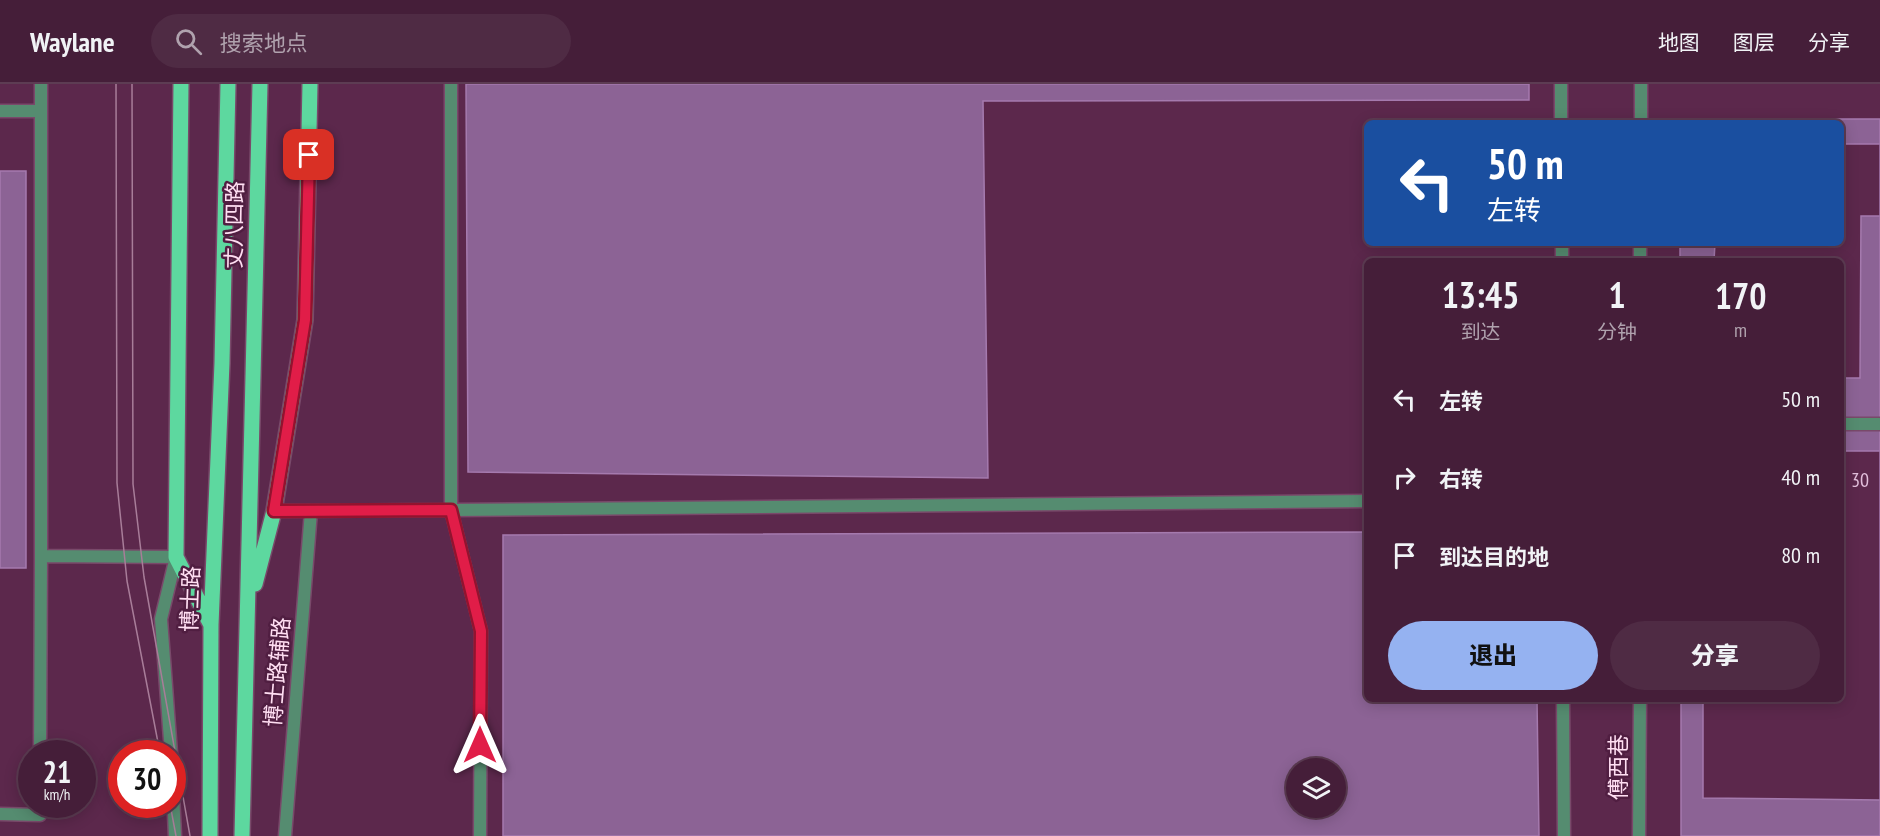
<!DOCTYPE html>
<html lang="zh">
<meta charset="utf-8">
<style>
body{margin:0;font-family:"PT Sans Narrow","Noto Sans SC",sans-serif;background:#4f2b44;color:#f1f3f6;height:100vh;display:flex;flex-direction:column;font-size:22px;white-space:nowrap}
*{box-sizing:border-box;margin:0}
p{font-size:20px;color:#b0a2ae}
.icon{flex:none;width:33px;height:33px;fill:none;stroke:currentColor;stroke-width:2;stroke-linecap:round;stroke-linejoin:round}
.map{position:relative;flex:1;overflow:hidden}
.details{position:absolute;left:1364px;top:174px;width:480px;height:444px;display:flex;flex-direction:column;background:#451e39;border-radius:9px;box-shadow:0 3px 15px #0003,0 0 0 2px #5d3c53}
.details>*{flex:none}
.hud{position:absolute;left:1364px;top:36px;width:480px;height:126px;border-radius:9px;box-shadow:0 3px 15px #0003,0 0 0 2px #5d3c53;background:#1a4fa0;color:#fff;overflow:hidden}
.fabs{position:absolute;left:1286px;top:674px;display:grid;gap:12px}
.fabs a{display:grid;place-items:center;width:60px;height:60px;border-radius:50%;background:#451e39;box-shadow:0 3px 15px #0003,0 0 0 2px #5d3c53;font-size:30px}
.speed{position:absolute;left:18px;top:656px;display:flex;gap:12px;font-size:30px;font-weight:700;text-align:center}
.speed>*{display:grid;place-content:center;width:78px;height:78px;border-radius:50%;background:#451e39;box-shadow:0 3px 15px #0003,0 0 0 2px #5d3c53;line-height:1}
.speed small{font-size:15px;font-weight:400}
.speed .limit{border:9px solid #d22;background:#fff;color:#111}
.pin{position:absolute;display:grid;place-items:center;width:51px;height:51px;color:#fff;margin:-26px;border-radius:12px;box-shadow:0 3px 9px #0006}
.me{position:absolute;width:66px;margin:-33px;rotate:0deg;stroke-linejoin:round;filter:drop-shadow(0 0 4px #0008)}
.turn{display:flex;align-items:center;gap:21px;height:126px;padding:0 24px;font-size:27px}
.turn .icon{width:78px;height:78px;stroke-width:2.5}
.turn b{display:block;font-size:42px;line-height:51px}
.eta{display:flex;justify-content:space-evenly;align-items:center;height:102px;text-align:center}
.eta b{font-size:36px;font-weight:800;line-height:42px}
.button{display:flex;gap:12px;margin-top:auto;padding:12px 24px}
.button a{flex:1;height:69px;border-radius:36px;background:#95b2f1;color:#111;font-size:24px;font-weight:800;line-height:69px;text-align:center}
.button a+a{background:#4f2b44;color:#f1f3f6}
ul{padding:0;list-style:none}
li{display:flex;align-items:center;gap:18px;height:78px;padding:0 24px}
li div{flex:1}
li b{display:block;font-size:22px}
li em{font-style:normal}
header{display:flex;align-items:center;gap:36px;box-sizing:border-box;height:84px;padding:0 30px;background:#451e39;border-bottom:2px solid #5d3c53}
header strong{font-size:28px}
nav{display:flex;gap:33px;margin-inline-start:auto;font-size:21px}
.search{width:420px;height:54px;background:#4f2b44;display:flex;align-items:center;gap:15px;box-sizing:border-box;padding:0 21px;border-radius:33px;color:#b0a2ae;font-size:22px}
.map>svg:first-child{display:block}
</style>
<header>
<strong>Waylane</strong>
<div class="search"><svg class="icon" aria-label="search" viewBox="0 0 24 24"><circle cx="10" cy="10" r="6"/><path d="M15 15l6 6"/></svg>搜索地点</div>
<nav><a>地图</a><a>图层</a><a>分享</a></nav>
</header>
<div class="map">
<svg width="1880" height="752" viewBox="0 0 1880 752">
<rect width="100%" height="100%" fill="#5c284c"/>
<path fill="#8c6395" stroke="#a57aae" stroke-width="1.5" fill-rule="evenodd" d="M 466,0 L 1529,0 L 1529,16 L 983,17 L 988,394 L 468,388 Z
M 1680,35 L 1880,35 L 1880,752 L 1681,752 L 1681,615 L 1840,615 L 1840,177 L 1680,177 L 1680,159 L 1840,159 L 1840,39 L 1680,39 Z
M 1840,60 L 1880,60 L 1880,145 L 1880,132 L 1861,132 L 1860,294 L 1840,294 L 1840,177 L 1714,177 L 1715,159 L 1840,159 Z
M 0,87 L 26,87 L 26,484 L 0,484 Z
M 1840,367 L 1880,367 L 1880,716 L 1703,714 L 1703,615 L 1840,615 Z
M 1366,448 L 1366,615 L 1537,615 L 1539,752 L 503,752 L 503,451 ZM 1296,684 L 1335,684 L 1335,723 L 1296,723 Z"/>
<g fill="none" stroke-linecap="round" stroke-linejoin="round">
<defs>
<path id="minor" d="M 41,0 L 41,472 L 176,473 L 161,535 L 171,669
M 451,0 L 451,426 L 1366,417
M 1561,0 L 1561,39
M 0,27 L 41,27
M 1562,159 L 1562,177
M 1840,340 L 1880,340
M 274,427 L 451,426 L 481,547 L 480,752
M 1563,615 L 1564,752
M 40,669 L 41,472
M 172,688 L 175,752
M 0,730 L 40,731 L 40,720
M 285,752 L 311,427"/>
<path id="tertiary" d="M 1641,39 L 1641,0
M 1640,177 L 1640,159
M 1639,752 L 1640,615"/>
<path id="primary" d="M 181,0 L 176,473 L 211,541
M 255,500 L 274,427 L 305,236 L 310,0
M 210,752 L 211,541 L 222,279 L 228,0
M 242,752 L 260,0"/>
</defs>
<use href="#minor" stroke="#79496a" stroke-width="15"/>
<use href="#tertiary" stroke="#79496a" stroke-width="15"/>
<use href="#primary" stroke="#79496a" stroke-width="18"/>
<use href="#minor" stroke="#558c70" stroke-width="12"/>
<use href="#tertiary" stroke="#558c70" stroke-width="12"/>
<use href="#primary" stroke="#5dd89f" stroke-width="15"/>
<path stroke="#a87d99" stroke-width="1.5" d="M 116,0 L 117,399 L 127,497 L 160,669
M 132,0 L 133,400 L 144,493 L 190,752
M 170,720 L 176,752"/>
</g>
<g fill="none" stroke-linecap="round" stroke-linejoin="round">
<defs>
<path id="route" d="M 309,71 L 305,236 L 274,427 L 451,426 L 481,547 L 480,661"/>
</defs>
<use href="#route" stroke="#92132f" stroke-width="15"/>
<use href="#route" stroke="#e11d48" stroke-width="10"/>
</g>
<g text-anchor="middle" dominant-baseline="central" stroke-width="5" stroke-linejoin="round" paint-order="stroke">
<g font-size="20" fill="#e2bfdb">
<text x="1860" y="396">30</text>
</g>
<g font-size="22" fill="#ffdef2" stroke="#501e41">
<text transform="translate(234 141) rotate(-89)">丈八四路</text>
<text transform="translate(190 515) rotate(-88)">博士路</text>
<text transform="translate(277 588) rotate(-85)">博士路辅路</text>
<text transform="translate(1618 683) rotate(-90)">傅西巷</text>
</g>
</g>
</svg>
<div class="fabs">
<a><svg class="icon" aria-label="layers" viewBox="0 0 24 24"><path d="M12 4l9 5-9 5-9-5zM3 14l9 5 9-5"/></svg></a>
</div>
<div class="speed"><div>21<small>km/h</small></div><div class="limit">30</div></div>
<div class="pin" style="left:309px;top:71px;background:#d93025"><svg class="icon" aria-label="arrive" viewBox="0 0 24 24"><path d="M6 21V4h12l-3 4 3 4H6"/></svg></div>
<svg class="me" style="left:480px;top:661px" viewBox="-20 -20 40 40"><path d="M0-17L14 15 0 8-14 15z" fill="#e11d48" stroke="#fff" stroke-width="4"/></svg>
<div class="hud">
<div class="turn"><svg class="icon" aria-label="left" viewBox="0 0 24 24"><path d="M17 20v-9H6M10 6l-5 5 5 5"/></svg><div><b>50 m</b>左转</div></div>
</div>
<section class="details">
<div class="eta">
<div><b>13:45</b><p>到达</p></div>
<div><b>1</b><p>分钟</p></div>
<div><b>170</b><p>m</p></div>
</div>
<ul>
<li><svg class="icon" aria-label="left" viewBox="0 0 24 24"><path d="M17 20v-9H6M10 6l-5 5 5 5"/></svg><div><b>左转</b></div><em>50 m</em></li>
<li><svg class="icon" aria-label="right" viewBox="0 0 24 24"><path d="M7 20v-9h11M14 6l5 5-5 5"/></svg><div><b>右转</b></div><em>40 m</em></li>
<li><svg class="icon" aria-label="arrive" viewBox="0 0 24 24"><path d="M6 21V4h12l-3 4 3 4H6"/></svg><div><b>到达目的地</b></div><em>80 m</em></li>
</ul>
<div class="button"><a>退出</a><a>分享</a></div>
</section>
</div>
